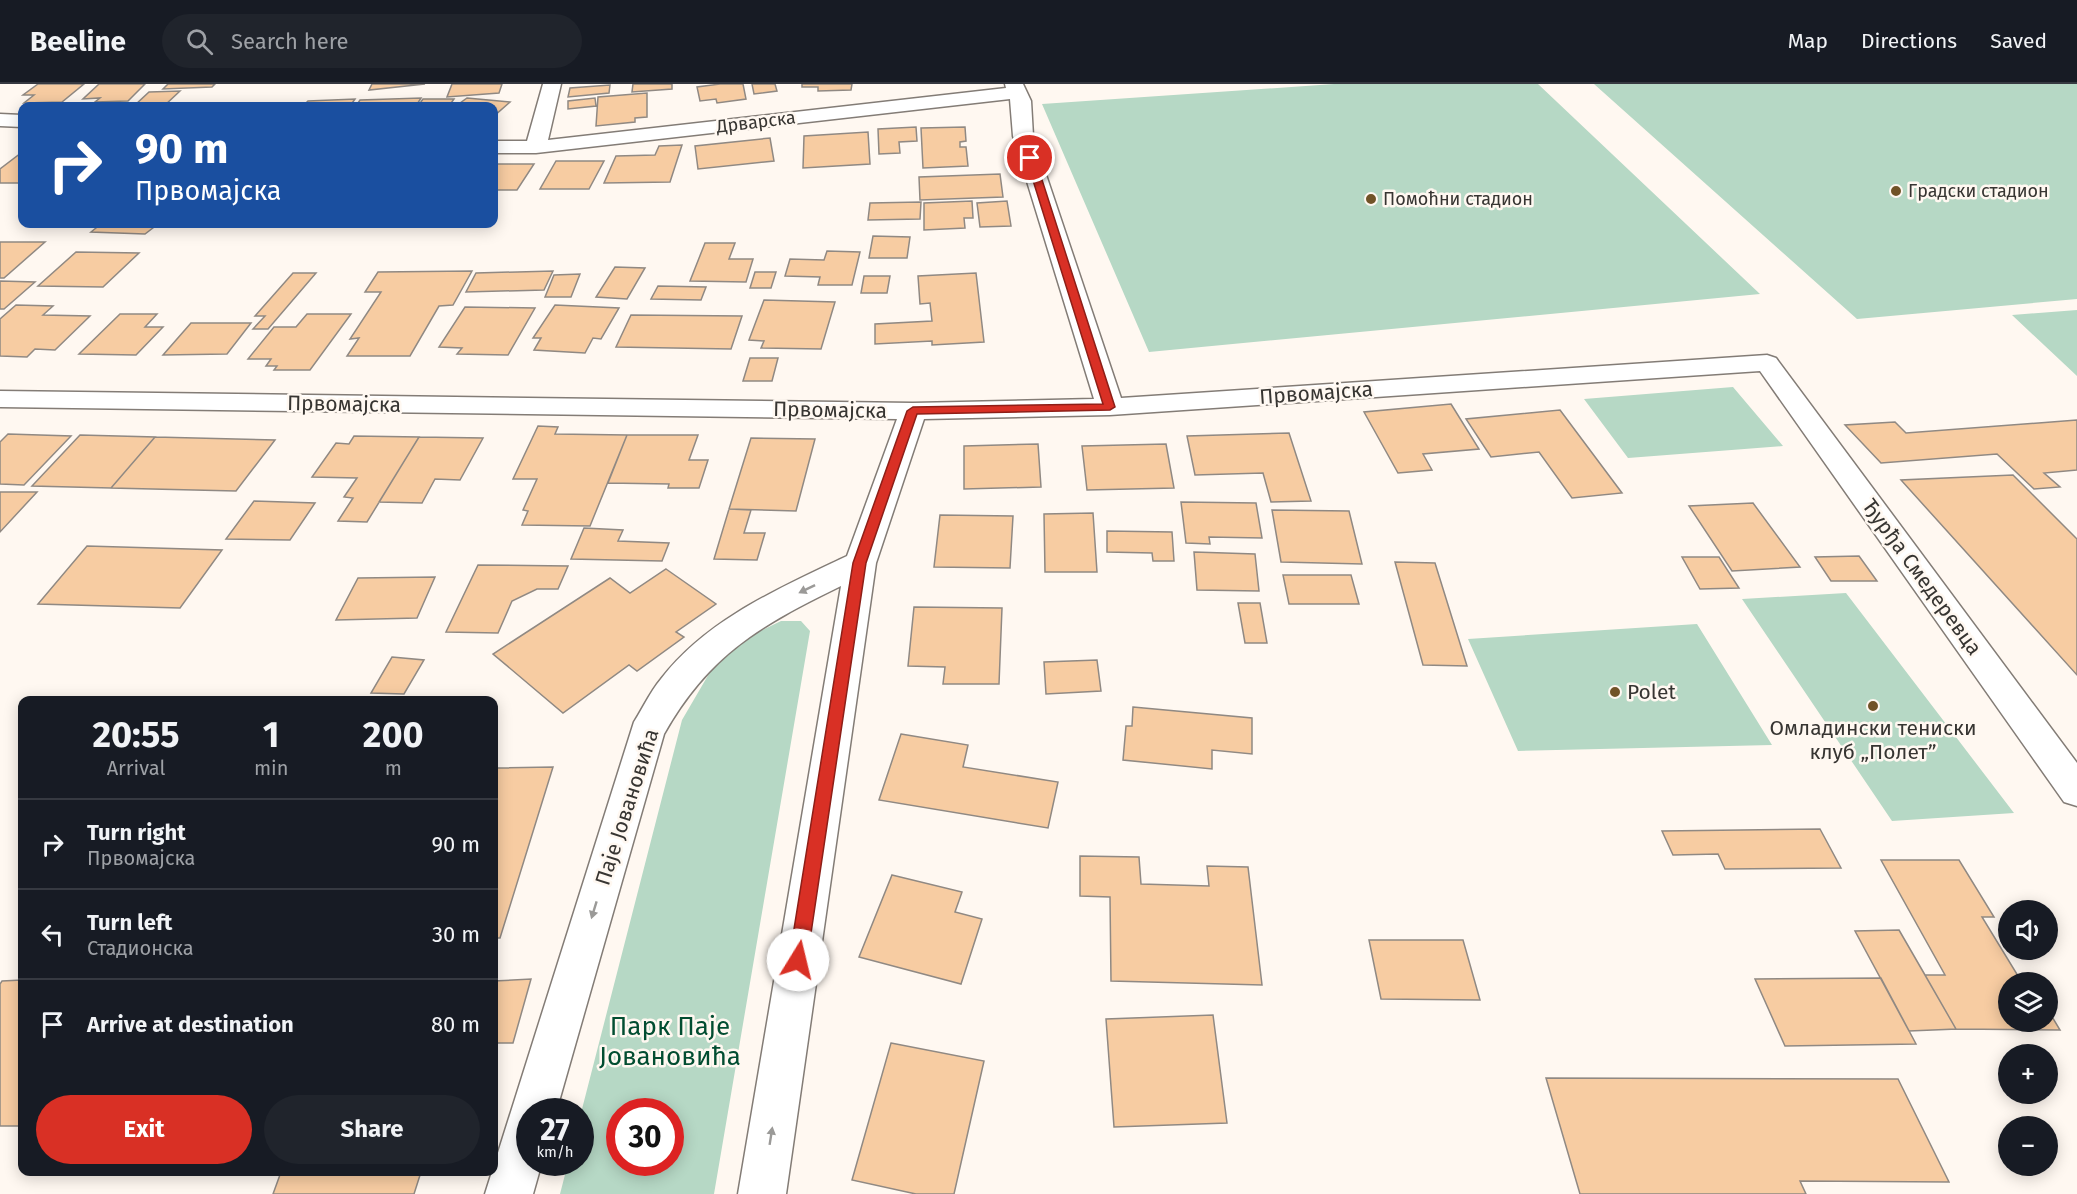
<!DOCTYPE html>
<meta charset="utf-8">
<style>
body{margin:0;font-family:"Fira Sans",sans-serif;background:#20242c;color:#f1f3f6;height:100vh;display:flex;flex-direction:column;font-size:22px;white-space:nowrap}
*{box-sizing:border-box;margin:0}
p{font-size:20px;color:#9ea1a6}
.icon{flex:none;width:33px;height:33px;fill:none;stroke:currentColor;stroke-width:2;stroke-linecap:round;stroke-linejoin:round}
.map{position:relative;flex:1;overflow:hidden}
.panel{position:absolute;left:18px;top:612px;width:480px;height:480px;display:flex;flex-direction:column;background:#171b24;border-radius:12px;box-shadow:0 3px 15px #0003}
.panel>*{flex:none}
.banner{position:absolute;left:18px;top:18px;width:480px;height:126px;border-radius:12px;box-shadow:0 3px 15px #0003;background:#1a4fa0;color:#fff;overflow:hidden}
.controls{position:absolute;left:1998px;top:816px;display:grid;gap:12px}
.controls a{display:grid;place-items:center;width:60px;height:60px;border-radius:50%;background:#171b24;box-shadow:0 3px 15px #0003;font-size:30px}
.speed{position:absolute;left:516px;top:1014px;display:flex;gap:12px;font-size:30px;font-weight:700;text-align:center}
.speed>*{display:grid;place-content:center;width:78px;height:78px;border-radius:50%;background:#171b24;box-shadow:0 3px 15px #0003;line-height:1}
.speed small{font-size:15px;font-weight:400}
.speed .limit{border:9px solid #d22;background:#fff;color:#111}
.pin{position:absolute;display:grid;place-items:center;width:51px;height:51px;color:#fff;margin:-26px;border:3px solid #fff;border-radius:50%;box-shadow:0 2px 6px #0007}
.me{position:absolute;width:66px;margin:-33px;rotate:9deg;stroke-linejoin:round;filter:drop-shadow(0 0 4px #0008)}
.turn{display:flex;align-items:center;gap:21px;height:126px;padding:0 18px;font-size:27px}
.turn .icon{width:78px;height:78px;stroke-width:2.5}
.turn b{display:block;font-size:42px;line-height:51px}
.eta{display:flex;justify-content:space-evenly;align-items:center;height:102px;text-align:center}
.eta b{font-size:36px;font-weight:700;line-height:42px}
.primary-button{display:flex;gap:12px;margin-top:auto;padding:12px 18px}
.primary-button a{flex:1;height:69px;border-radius:36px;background:#d93025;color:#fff;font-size:24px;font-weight:700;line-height:69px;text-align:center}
.primary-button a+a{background:#20242c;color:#f1f3f6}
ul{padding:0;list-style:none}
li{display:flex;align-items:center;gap:18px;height:90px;padding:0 18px;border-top:2px solid #363941}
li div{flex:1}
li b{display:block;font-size:22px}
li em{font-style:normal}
header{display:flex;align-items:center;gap:36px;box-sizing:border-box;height:84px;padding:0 30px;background:#171b24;border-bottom:2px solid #363941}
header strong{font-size:28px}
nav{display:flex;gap:33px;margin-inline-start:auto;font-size:21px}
.search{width:420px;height:54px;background:#20242c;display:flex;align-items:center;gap:15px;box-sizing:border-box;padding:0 21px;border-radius:33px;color:#9ea1a6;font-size:22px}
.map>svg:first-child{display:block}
</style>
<header>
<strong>Beeline</strong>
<div class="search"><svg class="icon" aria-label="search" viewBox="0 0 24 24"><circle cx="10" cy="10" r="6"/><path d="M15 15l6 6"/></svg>Search here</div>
<nav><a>Map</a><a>Directions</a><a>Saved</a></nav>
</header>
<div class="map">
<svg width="2077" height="1110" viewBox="0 0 2077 1110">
<rect width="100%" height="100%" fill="#fff8f1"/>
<path fill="#b6d8c5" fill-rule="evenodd" d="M 1334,0 L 1538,0 L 1760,210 L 1149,268 L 1042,20 Z
M 1594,0 L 2077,0 L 2077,215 L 1857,235 Z
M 2077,226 L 2077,292 L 2012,231 Z
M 1733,303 L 1783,362 L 1628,374 L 1584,315 Z
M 1846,509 L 2014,729 L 1892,737 L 1742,515 Z
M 781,537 L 801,537 L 810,547 L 714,1110 L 560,1110 L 568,1079 L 580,1078 L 581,1029 L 682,636 L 710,588 L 746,554 ZM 620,1028 L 670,1028 L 670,1078 L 620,1078 Z
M 1697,540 L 1772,661 L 1518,667 L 1468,555 Z"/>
<path fill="#f7cca2" stroke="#908983" stroke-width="1.5" d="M 38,0 L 84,0 L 62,18 L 24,19 L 34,11 L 23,11 Z
M 99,0 L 145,0 L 128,17 L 95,18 L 100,14 L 83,15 Z
M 168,0 L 215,0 L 212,3 L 163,5 Z
M 372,0 L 425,0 L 369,6 Z
M 452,0 L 502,0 L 499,9 L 447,13 Z
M 633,0 L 672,0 L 672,5 L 632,8 Z
M 720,0 L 743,0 L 746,15 L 717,19 L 716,15 L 700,17 L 697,3 Z
M 752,0 L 775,0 L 777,7 L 754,10 Z
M 802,0 L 852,0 L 851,6 L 818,7 L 818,3 L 802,3 Z
M 610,1 L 609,9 L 568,13 L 570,4 Z
M 180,7 L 164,22 L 134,22 L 149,8 Z
M 647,9 L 647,33 L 635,34 L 635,38 L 596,42 L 598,13 Z
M 421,14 L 416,22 L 356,22 L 360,16 Z
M 467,14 L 510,18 L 494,32 L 494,22 L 456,22 Z
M 595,14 L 596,22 L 568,25 L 568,17 Z
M 355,15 L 350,22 L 303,22 L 308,17 Z
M 423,15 L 454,15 L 449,22 L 418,22 Z
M 916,43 L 917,57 L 899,58 L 900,69 L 879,70 L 878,45 Z
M 965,43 L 966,57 L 960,58 L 960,63 L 966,63 L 968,82 L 923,84 L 921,44 Z
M 868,48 L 870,80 L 803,84 L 804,52 Z
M 770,54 L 774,77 L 698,85 L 695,62 Z
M 682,61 L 670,98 L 604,99 L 616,72 L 655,71 L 659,62 Z
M 21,69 L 22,99 L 0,99 L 0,85 Z
M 556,77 L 604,77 L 589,105 L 540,105 Z
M 494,80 L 534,80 L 517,106 L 494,106 Z
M 1000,90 L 1003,113 L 920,116 L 919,93 Z
M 972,117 L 973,134 L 964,134 L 965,144 L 924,146 L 924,119 Z
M 1007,117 L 1011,142 L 980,143 L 977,119 Z
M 921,118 L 920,135 L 868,136 L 870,119 Z
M 101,140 L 158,140 L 145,150 L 91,148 Z
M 873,152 L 910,153 L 907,174 L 869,174 Z
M 0,158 L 45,158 L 4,194 L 0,194 Z
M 705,159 L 735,159 L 729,175 L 753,175 L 746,198 L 690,197 Z
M 827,167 L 860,168 L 852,201 L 818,201 L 820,193 L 785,192 L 790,175 L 824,176 Z
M 76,168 L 139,169 L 103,203 L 38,202 Z
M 615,183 L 645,184 L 627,215 L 596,213 Z
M 472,187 L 453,221 L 439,222 L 410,272 L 347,272 L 359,254 L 350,255 L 381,208 L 365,208 L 378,188 Z
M 553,187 L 544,206 L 466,208 L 476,189 Z
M 755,188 L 776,188 L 771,204 L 750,204 Z
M 293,189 L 316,189 L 268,245 L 253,245 L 265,232 L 255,232 Z
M 976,189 L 984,258 L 932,261 L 932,257 L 875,260 L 875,240 L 932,237 L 930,219 L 920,220 L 918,192 Z
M 580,190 L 571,213 L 545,213 L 554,191 Z
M 864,192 L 890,192 L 887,209 L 861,209 Z
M 0,197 L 35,198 L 4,225 L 0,225 Z
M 658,202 L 706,203 L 701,216 L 651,215 Z
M 764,216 L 835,218 L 821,265 L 761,264 L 764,257 L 749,256 Z
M 16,221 L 53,222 L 43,231 L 90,232 L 55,266 L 35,265 L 27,273 L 0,272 L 0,235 Z
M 555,221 L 619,224 L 601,255 L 593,254 L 585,269 L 534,266 L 541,254 L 533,254 Z
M 465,223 L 535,224 L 508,271 L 457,270 L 462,264 L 439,263 Z
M 120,230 L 157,230 L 145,243 L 163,243 L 136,271 L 79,270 Z
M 307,230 L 351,230 L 310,286 L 274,286 L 277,282 L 266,282 L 271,275 L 248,275 L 274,243 L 296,243 Z
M 631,231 L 742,232 L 731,265 L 616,263 Z
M 191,239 L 251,239 L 227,270 L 163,271 Z
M 750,274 L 778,274 L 772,297 L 743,297 Z
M 1451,320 L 1479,365 L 1423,370 L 1432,386 L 1398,389 L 1364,328 Z
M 1560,326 L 1622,409 L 1572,414 L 1539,368 L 1491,373 L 1466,335 Z
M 2077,336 L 2077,386 L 2044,389 L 2060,403 L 2034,405 L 1997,370 L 1881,379 L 1845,341 L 1895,338 L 1906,349 Z
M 538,342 L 558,343 L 555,350 L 627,351 L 590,442 L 522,441 L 528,427 L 523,426 L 537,395 L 513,395 Z
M 1289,349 L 1311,417 L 1271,418 L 1263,389 L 1195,391 L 1187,352 Z
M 8,350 L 71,352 L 24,401 L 0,400 L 0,358 Z
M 80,351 L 155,353 L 111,404 L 32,402 Z
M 627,351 L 698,351 L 689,376 L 708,376 L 699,404 L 668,404 L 669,400 L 608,399 Z
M 354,352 L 419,353 L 367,438 L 338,437 L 353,414 L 344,413 L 357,394 L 312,393 L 336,359 L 349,360 Z
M 155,353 L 275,356 L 236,407 L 111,404 Z
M 419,353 L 483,354 L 460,396 L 435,395 L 422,419 L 379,418 Z
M 751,354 L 815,355 L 796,427 L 729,425 Z
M 1038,360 L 1041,403 L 964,405 L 964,362 Z
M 1166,360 L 1174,404 L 1087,406 L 1082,362 Z
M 2013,391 L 2077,455 L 2077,591 L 1901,396 Z
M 0,408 L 37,408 L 0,448 Z
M 254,417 L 315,419 L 290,456 L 226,455 Z
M 1181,418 L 1256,419 L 1262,454 L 1209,453 L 1210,460 L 1186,459 Z
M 1753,419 L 1800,483 L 1732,487 L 1689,422 Z
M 729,425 L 751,426 L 744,449 L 765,449 L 757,476 L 714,475 Z
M 1272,426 L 1349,427 L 1362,480 L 1281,478 Z
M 1093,429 L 1097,488 L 1045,488 L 1044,430 Z
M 940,431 L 1013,432 L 1010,484 L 934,483 Z
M 584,444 L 623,446 L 618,457 L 669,459 L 662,477 L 571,475 Z
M 1107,447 L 1172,448 L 1174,477 L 1153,477 L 1152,469 L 1107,468 Z
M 87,462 L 222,466 L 180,524 L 38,520 Z
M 1194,468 L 1255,470 L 1259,507 L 1197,506 Z
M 1859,472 L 1877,497 L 1831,497 L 1815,473 Z
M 1682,473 L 1719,473 L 1739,504 L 1700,505 Z
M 1395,478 L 1435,479 L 1467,582 L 1423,581 Z
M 478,481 L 568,482 L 558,505 L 537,505 L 512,517 L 498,549 L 446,548 Z
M 666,485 L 716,520 L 676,548 L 684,553 L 637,587 L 629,581 L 563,629 L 493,570 L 610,494 L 630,509 Z
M 1283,491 L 1351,491 L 1359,520 L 1289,520 Z
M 435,493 L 417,534 L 336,536 L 358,494 Z
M 1238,519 L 1260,519 L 1267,559 L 1245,559 Z
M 914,523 L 1002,524 L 999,600 L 943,600 L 945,583 L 908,582 Z
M 392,573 L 424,576 L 404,610 L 371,609 Z
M 1097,576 L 1101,607 L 1046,610 L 1044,578 Z
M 1133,623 L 1252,634 L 1252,670 L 1212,666 L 1212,685 L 1123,676 L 1126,642 L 1132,642 Z
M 901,650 L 968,661 L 963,683 L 1058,698 L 1048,744 L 879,716 Z
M 553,683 L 500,854 L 494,854 L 494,684 Z
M 1820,745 L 1841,784 L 1725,785 L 1718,770 L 1673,771 L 1662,747 Z
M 1080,772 L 1139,773 L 1141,800 L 1209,802 L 1207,782 L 1248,783 L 1262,901 L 1111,897 L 1110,813 L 1080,812 Z
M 1881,776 L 1959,776 L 1994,833 L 1982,833 L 2018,892 L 2027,892 L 2031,898 L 2008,898 L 2008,938 L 2048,938 L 2048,926 L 2060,946 L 1956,945 L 1925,891 L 1945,891 Z
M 892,791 L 962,808 L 955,828 L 982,835 L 961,900 L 859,873 Z
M 1899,846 L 1925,891 L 1956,945 L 1909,947 L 1855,847 Z
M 1369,856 L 1463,856 L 1480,916 L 1381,915 Z
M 1881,894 L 1916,960 L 1785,962 L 1755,895 Z
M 531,895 L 513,959 L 494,959 L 494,897 Z
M 22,896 L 22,1042 L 0,1042 L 0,900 L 2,897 Z
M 1213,931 L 1227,1039 L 1114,1043 L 1106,935 Z
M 891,959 L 984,977 L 954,1110 L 916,1110 L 852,1096 Z
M 1546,994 L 1898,995 L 1949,1098 L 1800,1097 L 1806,1110 L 1580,1110 Z
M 281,1088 L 421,1088 L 414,1110 L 273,1110 Z"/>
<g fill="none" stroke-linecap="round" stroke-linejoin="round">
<defs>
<path id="minor" d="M 543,0 L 561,0 L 548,56 L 1006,4 L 1005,0 L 1023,0 L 1031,17 L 1033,52 L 1121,314 L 1767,271 L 1776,274 L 2077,679 L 2077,722 L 2064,718 L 1760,287 L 1110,331 L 924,335 L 876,479 L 786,1110 L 738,1110 L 841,502 C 761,541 709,570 664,650 L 556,1028 L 530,1028 L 530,1078 L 542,1078 L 533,1110 L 485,1110 L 634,638 C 643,624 650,608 661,595 C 707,535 780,504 847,472 L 897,335 L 0,323 L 0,307 L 913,319 L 1094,315 L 1013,52 L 1010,15 L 536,69 L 494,69 L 494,57 L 527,57 Z
M 0,30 L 22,31 L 22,43 L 0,42 Z"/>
</defs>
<use href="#minor" stroke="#837c76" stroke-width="3"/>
<use href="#minor" fill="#fff" fill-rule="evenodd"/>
</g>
<defs><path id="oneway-solid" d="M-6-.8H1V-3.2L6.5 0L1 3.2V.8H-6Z" transform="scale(1.5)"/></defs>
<g fill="#9b9a98">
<use href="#oneway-solid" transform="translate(807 505) rotate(154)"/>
<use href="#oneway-solid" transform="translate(594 826) rotate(107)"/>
<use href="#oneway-solid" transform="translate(771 1052) rotate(-81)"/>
</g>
<path fill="#d93025" stroke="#8d1f18" stroke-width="1.5" d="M 1030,71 L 1035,74 L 1115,323 L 1110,326 L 917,330 L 866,479 L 807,876 L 804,882 L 798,884 L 792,882 L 789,876 L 853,479 L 907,327 L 913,323 L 1103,320 L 1026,74 Z"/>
<g fill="#715327" stroke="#fff8f1" stroke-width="2">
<circle cx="1896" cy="107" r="6"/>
<circle cx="1371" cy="115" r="6"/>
<circle cx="1615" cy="608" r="6"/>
<circle cx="1873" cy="622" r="6"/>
</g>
<g text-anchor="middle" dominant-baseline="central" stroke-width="5" stroke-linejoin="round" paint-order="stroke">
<g font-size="18" fill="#373532" stroke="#fff8f1">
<text transform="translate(756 38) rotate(-7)">Дрварска</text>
</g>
<g font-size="18" fill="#373532" stroke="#fff8f1" text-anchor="start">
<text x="1908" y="107">Градски стадион</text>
<text x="1383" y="115">Помоћни стадион</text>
</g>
<g font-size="21" fill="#373532" stroke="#fff8f1">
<text transform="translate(1316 309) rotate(-4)">Првомајска</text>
<text transform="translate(344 320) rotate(1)">Првомајска</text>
<text transform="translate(830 326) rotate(1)">Првомајска</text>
<text transform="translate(1922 493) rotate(54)">Ђурђа Смедеревца</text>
<text transform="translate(627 723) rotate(-72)">Паје Јовановића</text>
</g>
<g font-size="21" fill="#373532" stroke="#fff8f1" text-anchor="start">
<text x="1627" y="608">Polet</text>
<text x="1873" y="644" text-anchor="middle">Омладински тениски<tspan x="1873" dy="24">клуб „Полет”</tspan></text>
</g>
<g font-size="26" fill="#024d31" stroke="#fff8f1">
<text x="670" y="942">Парк Паје<tspan x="670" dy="30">Јовановића</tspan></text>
</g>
</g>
</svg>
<div class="controls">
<a><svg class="icon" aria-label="sound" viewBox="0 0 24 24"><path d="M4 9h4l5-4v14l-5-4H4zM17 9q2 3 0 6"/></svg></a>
<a><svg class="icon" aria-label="layers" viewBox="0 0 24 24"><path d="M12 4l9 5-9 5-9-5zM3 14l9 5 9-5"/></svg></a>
<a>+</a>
<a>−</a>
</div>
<div class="speed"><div>27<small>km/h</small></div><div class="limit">30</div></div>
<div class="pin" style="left:1030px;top:74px;background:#d93025"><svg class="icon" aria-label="arrive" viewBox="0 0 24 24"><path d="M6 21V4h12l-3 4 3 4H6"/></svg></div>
<svg class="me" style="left:798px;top:876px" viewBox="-20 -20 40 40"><circle r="19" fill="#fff"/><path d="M0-13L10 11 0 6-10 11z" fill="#d93025"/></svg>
<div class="banner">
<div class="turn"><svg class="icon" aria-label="right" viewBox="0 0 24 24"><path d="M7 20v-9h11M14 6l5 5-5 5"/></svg><div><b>90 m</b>Првомајска</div></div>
</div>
<section class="panel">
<div class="eta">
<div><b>20:55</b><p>Arrival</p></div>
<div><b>1</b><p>min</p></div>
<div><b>200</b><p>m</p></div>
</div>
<ul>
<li><svg class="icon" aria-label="right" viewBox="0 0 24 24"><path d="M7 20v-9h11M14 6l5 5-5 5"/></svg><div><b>Turn right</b><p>Првомајска</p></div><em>90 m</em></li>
<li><svg class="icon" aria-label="left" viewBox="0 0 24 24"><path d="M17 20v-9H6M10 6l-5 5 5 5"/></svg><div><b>Turn left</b><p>Стадионска</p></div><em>30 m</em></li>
<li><svg class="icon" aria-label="arrive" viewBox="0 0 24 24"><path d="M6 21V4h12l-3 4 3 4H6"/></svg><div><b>Arrive at destination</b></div><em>80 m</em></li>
</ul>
<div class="primary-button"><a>Exit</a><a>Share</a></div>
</section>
</div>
